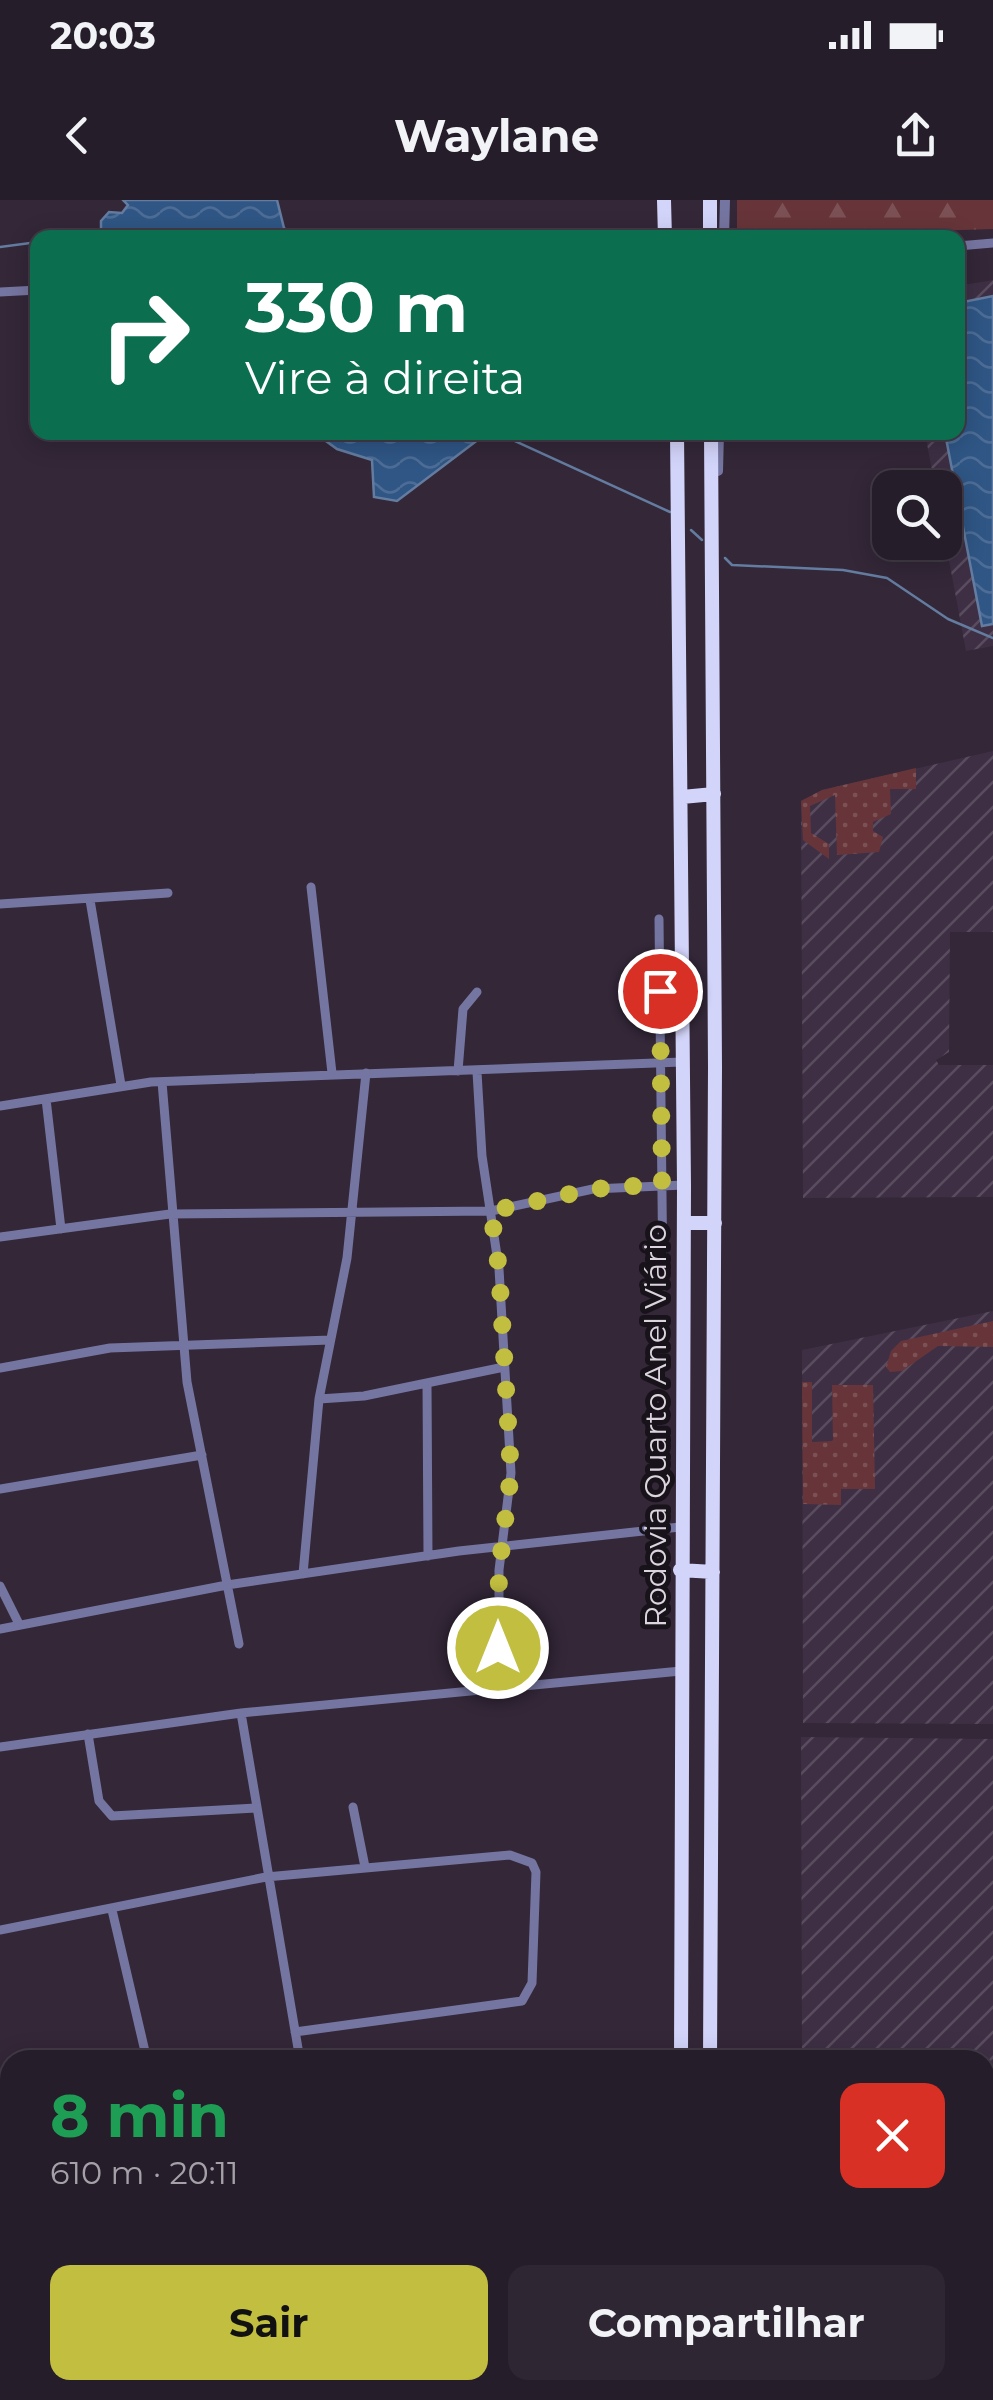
<!DOCTYPE html>
<html lang="pt">
<meta charset="utf-8">
<style>
body{margin:0;font-family:Montserrat,sans-serif;background:#2e2632;color:#f1f3f6;height:100vh;display:flex;flex-direction:column;font-size:38px;white-space:nowrap}
*{box-sizing:border-box;margin:0}
p{font-size:32px;color:#a4a2a8}
.icon{flex:none;width:55px;height:55px;fill:none;stroke:currentColor;stroke-width:2;stroke-linecap:round;stroke-linejoin:round}
.map{position:relative;flex:1;overflow:hidden}
.details{position:absolute;left:0px;top:1850px;width:995px;height:350px;display:flex;flex-direction:column;background:#261d2a;border-radius:30px 30px 0 0;box-shadow:0 5px 25px #0003,0 0 0 2px #423b47}
.details>*{flex:none}
.guide{position:absolute;left:30px;top:30px;width:935px;height:210px;border-radius:20px;box-shadow:0 5px 25px #0003,0 0 0 2px #423b47;background:#0b6e4f;color:#fff;overflow:hidden}
.fabs{position:absolute;left:872px;top:270px;display:grid;gap:20px}
.fabs a{display:grid;place-items:center;width:90px;height:90px;border-radius:20px;background:#261d2a;box-shadow:0 5px 25px #0003,0 0 0 2px #423b47;font-size:50px}
.pin{position:absolute;display:grid;place-items:center;width:85px;height:85px;color:#fff;margin:-42px;border:5px solid #fff;border-radius:50%;box-shadow:0 2px 10px #0007}
.me{position:absolute;width:110px;margin:-55px;rotate:0deg;stroke-linejoin:round;filter:drop-shadow(0 0 8px #0008)}
.turn{display:flex;align-items:center;gap:35px;height:210px;padding:0 50px;font-size:45px}
.turn .icon{width:130px;height:130px;stroke-width:2.5}
.turn b{display:block;font-size:70px;line-height:85px}
.round{display:grid;place-items:center;flex:none;width:105px;height:105px;border-radius:20px;background:#2e2632}
.headline{display:flex;align-items:center;justify-content:space-between;height:170px;padding:0 50px}
h1{font-size:60px;font-weight:700;line-height:75px;color:#1e9e55}
.cta{display:flex;gap:20px;margin-top:auto;padding:20px 50px}
.cta a{flex:1;height:115px;border-radius:20px;background:#c1be40;color:#111;font-size:40px;font-weight:700;line-height:115px;text-align:center}
.cta a+a{background:#2e2632;color:#f1f3f6}
.status{display:flex;justify-content:space-between;align-items:center;height:70px;padding:0 50px;background:#261d2a;direction:ltr}
.status svg{height:28px;fill:currentColor}
header{display:flex;justify-content:space-between;align-items:center;height:130px;padding:0 50px;background:#261d2a;font-size:45px;font-weight:700}
.map>svg:first-child{display:block}
</style>
<div class="status"><b>20:03</b><svg viewBox="0 0 49 12"><path d="M0 12V9h3v3zM5 12V6h3v6zM10 12V3h3v9zM15 12V0h3v12zM26 1h20v11H26zM47 4h2v5h-2z"/></svg></div>
<header><svg class="icon" aria-label="back" viewBox="0 0 24 24"><path d="M15 5l-7 7 7 7"/></svg>Waylane<svg class="icon" aria-label="share" viewBox="0 0 24 24"><path d="M12 15V3M7 8l5-5 5 5M5 13v7h14v-7"/></svg></header>
<div class="map">
<svg width="993" height="2200" viewBox="0 0 993 2200">
<defs>
<pattern id="industrial-furrows" width="10" height="10" patternUnits="userSpaceOnUse" patternTransform="scale(2.5)"><rect width="10" height="10" fill="#3e2f45"/><path d="M-1 1l2-2M0 10L10 0M9 11l2-2" fill="none" stroke="#594c5f"/></pattern>
<pattern id="grass-dots" width="8" height="8" patternUnits="userSpaceOnUse" patternTransform="scale(2.5)"><rect width="8" height="8" fill="#673539"/><path d="M2 2h.1M6 6h.1" fill="none" stroke="#7c5155" stroke-width="1.8" stroke-linecap="round"/></pattern>
<pattern id="forest-firs" width="22" height="20" patternUnits="userSpaceOnUse" patternTransform="scale(2.5)"><rect width="22" height="20" fill="#673539"/><path d="M5 1l3.5 6h-7zM16 11l3.5 6h-7z" fill="#7c5155"/></pattern>
<pattern id="water-waves" width="16" height="10" patternUnits="userSpaceOnUse" patternTransform="scale(2.5)"><rect width="16" height="10" fill="#2f5685"/><path d="M0 5q4-4 8 0t8 0" fill="none" stroke="#4d6d96"/></pattern>
</defs>
<rect width="100%" height="100%" fill="#332738"/>
<path fill="url(#industrial-furrows)" d="M 993,80 L 993,446 L 966,451 L 945,339 L 945,288 L 935,287 L 925,233 L 958,232 L 958,86 Z
M 993,551 L 993,732 L 950,732 L 949,852 L 936,860 L 939,865 L 993,865 L 993,997 L 803,998 L 801,601 L 822,590 Z
M 993,1111 L 993,1524 L 803,1523 L 802,1150 Z
M 801,1537 L 993,1539 L 993,2149 L 985,2149 L 985,1860 L 802,1860 Z"/>
<path fill="url(#grass-dots)" d="M 916,568 L 916,589 L 890,589 L 891,614 L 873,622 L 873,631 L 883,637 L 879,652 L 837,655 L 835,595 L 810,606 L 811,633 L 829,644 L 829,659 L 803,640 L 801,601 L 822,590 Z
M 993,1121 L 993,1147 L 938,1146 L 902,1171 L 890,1172 L 886,1167 L 891,1151 L 901,1141 Z
M 802,1182 L 812,1182 L 812,1242 L 833,1241 L 832,1185 L 873,1185 L 875,1289 L 841,1289 L 841,1305 L 803,1304 Z"/>
<path fill="url(#forest-firs)" d="M 737,0 L 993,0 L 993,29 L 737,37 Z"/>
<path fill="url(#water-waves)" stroke="#637ca0" stroke-width="2.5" d="M 123,0 L 277,0 L 284,28 L 294,37 L 101,37 L 101,21 L 109,12 L 122,13 L 128,5 Z
M 993,96 L 993,424 L 982,426 L 945,233 L 958,232 L 958,103 Z
M 315,233 L 487,233 L 397,301 L 374,297 L 372,260 L 337,249 Z"/>
<g fill="none" stroke-linecap="round" stroke-linejoin="round">
<path stroke="#637ca0" stroke-width="2.5" d="M 82,38 L 100,35
M 0,47 L 38,42
M 495,232 L 670,312
M 691,330 L 702,340
M 725,358 L 732,365 L 843,370 L 887,378 L 948,419 L 993,438"/>
<path stroke="#7575a1" stroke-width="9" d="M 958,46 L 993,43
M 0,92 L 38,90
M 311,687 L 332,873
M 90,700 L 121,885
M 0,704 L 168,693
M 659,719 L 663,1087
M 458,871 L 463,809 L 477,792
M 477,872 L 482,956 L 499,1069 L 511,1273 L 499,1370 L 499,1489
M 162,882 L 187,1182 L 239,1444
M 46,899 L 61,1029
M 0,906 L 151,882 L 682,862
M 0,1037 L 170,1014 L 491,1011 L 593,989 L 684,985
M 0,1168 L 110,1148 L 330,1140
M 427,1183 L 428,1356
M 319,1199 L 364,1196 L 504,1167
M 0,1289 L 202,1255
M 303,1374 L 319,1199 L 347,1058 L 366,873
M 0,1386 L 19,1424
M 0,1429 L 227,1385 L 459,1351 L 680,1327
M 241,1513 L 300,1860
M 88,1534 L 99,1601 L 112,1616 L 256,1608
M 0,1547 L 241,1513 L 681,1471
M 353,1607 L 365,1667
M 112,1710 L 147,1860
M 0,1730 L 266,1677 L 510,1655 L 532,1663 L 536,1672 L 532,1783 L 522,1801 L 295,1832
M 0,1994 L 10,1992
M 71,2190 L 72,2200
M 222,2190 L 224,2200
M 362,2190 L 364,2200
M 432,2200 L 470,2190"/>
<path stroke="#7575a1" stroke-width="10" d="M 724,38 L 725,0
M 718,271 L 719,232"/>
<path stroke="#d3d4fa" stroke-width="14" d="M 664,0 L 665,38
M 710,0 L 710,38
M 677,232 L 684,985 L 681,1860
M 682,597 L 714,594
M 684,1023 L 715,1023
M 680,1370 L 713,1372
M 710,1860 L 715,867 L 711,232
M 710,2190 L 710,2200
M 671,2200 L 672,2190"/>
</g>
<g fill="none" stroke-linecap="round" stroke-linejoin="round">
<path stroke="#c1be40" stroke-width="18" stroke-dasharray="0 32.4" d="M 498,1448 L 499,1370 L 511,1273 L 499,1069 L 491,1011 L 593,989 L 662,984 L 660,791"/>
</g>
<g text-anchor="middle" dominant-baseline="central" stroke-width="10" stroke-linejoin="round" paint-order="stroke">
<g font-size="30" fill="#dbd4df" stroke="#18131a">
<text transform="translate(655 1226) rotate(-90)">Rodovia Quarto Anel Viário</text>
</g>
</g>
</svg>
<div class="fabs">
<a><svg class="icon" aria-label="search" viewBox="0 0 24 24"><circle cx="10" cy="10" r="6"/><path d="M15 15l6 6"/></svg></a>
</div>
<div class="pin" style="left:660px;top:791px;background:#d93025"><svg class="icon" aria-label="arrive" viewBox="0 0 24 24"><path d="M6 21V4h12l-3 4 3 4H6"/></svg></div>
<svg class="me" style="left:498px;top:1448px" viewBox="-20 -20 40 40"><circle r="17" fill="#c1be40" stroke="#fff" stroke-width="3"/><path d="M0-11L8 9 0 5-8 9z" fill="#fff"/></svg>
<div class="guide">
<div class="turn"><svg class="icon" aria-label="right" viewBox="0 0 24 24"><path d="M7 20v-9h11M14 6l5 5-5 5"/></svg><div><b>330 m</b>Vire à direita</div></div>
</div>
<section class="details">
<div class="headline"><div><h1>8 min</h1><p>610 m · 20:11</p></div><a class="round" style="background:#d93025;color:#fff"><svg class="icon" aria-label="close" viewBox="0 0 24 24"><path d="M6 6l12 12M18 6L6 18"/></svg></a></div>
<div class="cta"><a>Sair</a><a>Compartilhar</a></div>
</section>
</div>
